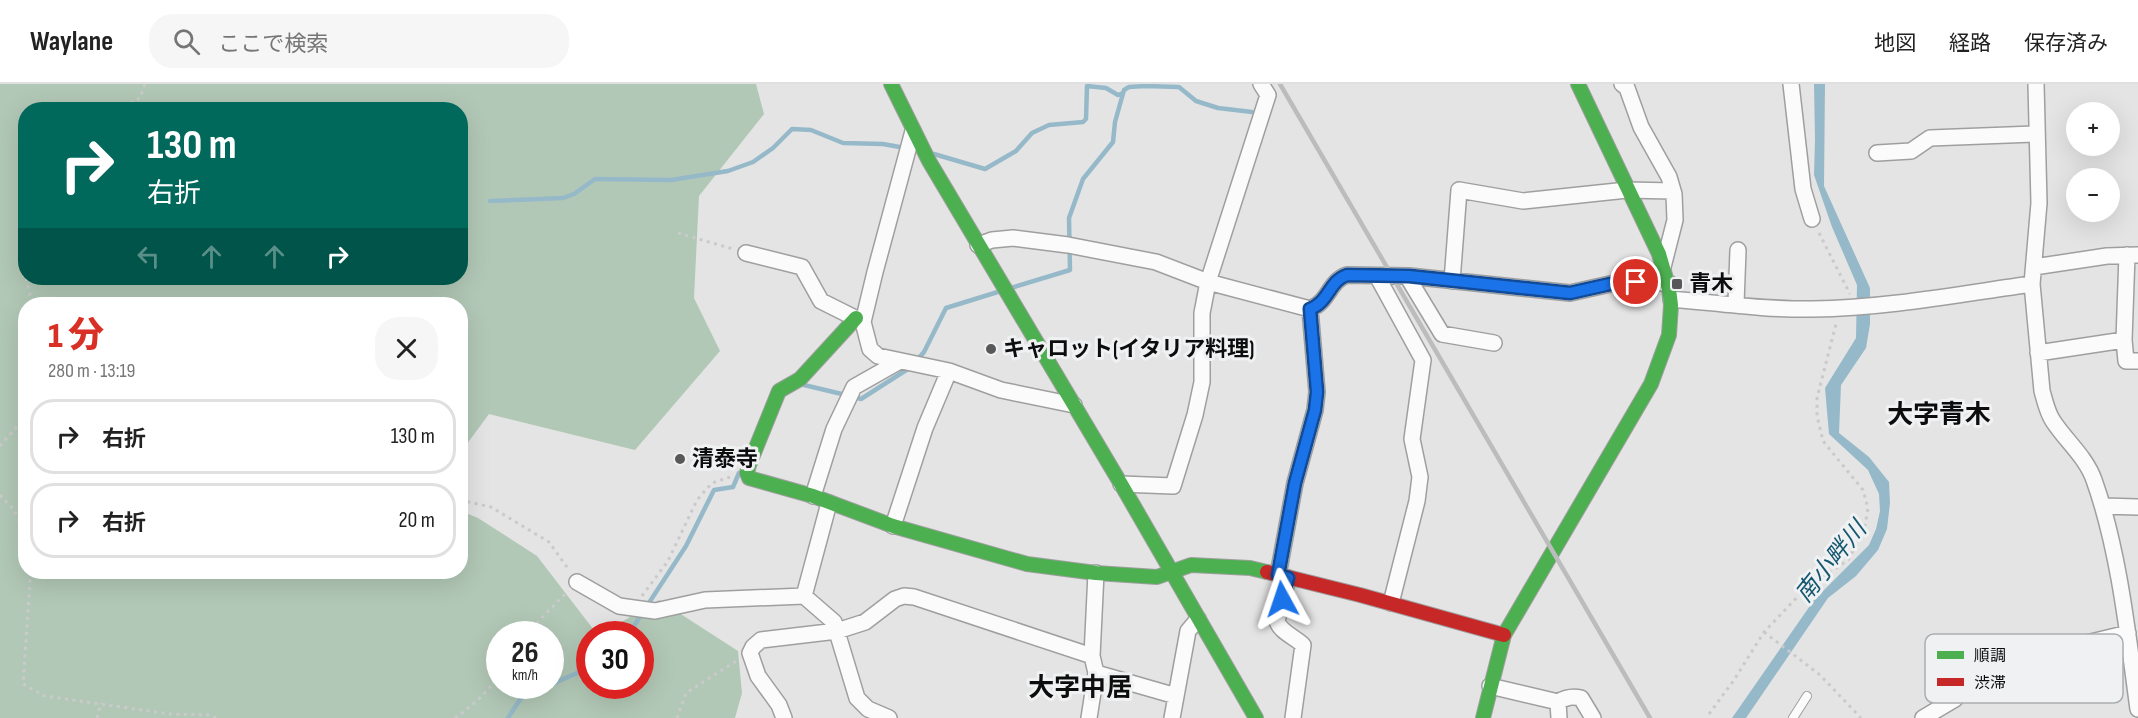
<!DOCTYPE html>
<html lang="ja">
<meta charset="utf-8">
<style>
body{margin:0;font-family:"Sofia Sans Condensed","Noto Sans JP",sans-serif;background:#f6f6f6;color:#222;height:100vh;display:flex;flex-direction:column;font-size:22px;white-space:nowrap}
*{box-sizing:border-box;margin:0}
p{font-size:20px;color:#767676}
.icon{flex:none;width:33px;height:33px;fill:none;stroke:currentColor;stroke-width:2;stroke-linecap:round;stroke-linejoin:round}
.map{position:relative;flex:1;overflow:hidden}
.sheet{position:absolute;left:18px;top:213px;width:450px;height:282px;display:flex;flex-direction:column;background:#fff;border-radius:24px;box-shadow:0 6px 24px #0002}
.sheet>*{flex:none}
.top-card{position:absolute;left:18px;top:18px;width:450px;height:183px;border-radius:24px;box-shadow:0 6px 24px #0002;background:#00695c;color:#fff;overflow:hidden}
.buttons{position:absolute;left:2066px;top:18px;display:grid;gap:12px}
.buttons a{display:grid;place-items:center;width:54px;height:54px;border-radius:50%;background:#fff;box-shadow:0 6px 24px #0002;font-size:30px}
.speed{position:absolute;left:486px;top:537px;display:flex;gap:12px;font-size:30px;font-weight:700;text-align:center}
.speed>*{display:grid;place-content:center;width:78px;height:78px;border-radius:50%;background:#fff;box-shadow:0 6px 24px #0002;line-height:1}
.speed small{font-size:15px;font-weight:400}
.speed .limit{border:9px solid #d22;background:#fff;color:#111}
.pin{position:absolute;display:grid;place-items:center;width:51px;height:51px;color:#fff;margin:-26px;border:3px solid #fff;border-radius:50%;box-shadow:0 2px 6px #0007}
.me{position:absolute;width:66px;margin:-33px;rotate:355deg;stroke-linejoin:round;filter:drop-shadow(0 0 4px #0008)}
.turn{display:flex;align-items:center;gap:21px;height:126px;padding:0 30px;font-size:27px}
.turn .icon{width:78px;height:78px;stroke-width:2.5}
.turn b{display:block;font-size:42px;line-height:51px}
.lanes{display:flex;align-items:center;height:57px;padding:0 30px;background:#0003;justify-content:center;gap:30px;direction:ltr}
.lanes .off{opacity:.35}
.round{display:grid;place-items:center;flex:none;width:63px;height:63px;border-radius:24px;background:#f6f6f6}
.overview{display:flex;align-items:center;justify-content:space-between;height:102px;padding:0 30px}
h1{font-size:36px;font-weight:800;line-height:45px;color:#d93025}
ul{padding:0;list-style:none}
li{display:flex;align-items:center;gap:18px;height:75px;margin:0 12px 9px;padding:0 18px;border:3px solid #e0e0e0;border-radius:24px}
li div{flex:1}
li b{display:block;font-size:22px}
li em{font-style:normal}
header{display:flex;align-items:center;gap:36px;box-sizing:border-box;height:84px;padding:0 30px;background:#fff;border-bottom:2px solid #e0e0e0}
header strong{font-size:28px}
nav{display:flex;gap:33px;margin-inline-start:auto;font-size:21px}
.search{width:420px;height:54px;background:#f6f6f6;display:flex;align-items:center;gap:15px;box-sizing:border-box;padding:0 21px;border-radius:24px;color:#767676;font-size:22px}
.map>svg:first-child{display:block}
</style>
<header>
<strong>Waylane</strong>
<div class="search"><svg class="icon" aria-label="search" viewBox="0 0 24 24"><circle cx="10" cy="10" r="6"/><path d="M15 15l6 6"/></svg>ここで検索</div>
<nav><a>地図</a><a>経路</a><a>保存済み</a></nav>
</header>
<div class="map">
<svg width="2138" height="634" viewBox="0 0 2138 634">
<rect width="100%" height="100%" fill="#e4e4e4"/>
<path fill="#b2c8b6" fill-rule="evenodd" d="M 0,0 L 756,0 L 764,30 L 699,112 L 694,214 L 720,267 L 635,366 L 489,330 L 461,368 L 460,220 L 26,220 L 26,488 L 460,488 L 461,427 L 478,434 L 537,472 L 597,550 L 590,550 L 590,602 L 640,602 L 640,550 L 601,550 L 659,516 L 738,567 L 742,609 L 735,634 L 0,634 ZM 26,26 L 460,26 L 460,194 L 26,194 ZM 500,550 L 550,550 L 550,602 L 500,602 Z"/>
<path fill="#96b9c9" d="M 1814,0 L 1825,0 L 1824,102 L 1870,204 L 1870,240 L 1866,264 L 1841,301 L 1839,349 L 1869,373 L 1889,398 L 1890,419 L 1887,445 L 1878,466 L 1856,492 L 1828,514 L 1746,634 L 1732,634 L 1814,516 L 1869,461 L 1876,445 L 1880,427 L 1879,410 L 1868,386 L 1829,350 L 1825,304 L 1856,254 L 1857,201 L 1832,143 L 1814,91 L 1815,56 Z"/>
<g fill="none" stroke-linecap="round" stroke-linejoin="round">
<path stroke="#96b9c9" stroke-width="4.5" d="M 934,70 L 985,85 L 1016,67 L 1032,49 L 1049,41 L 1083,38 L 1086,35 L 1087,2 L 1106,4 L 1118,11 L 1123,9
M 490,117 L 563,114 L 574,110 L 595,95 L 671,96 L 728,87 L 753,78 L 773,64 L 792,45 L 811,46 L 843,59 L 883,60 L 905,64
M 1011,204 L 1070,186 L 1069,134 L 1083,95 L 1113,58 L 1115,38 L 1124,6 L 1129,3 L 1145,2 L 1179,3 L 1196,17 L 1218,24 L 1252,28
M 916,277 L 924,268 L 946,224 L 1001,207
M 804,301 L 846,311
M 854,313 L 861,315 L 911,283
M 626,550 L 630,548 L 686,462 L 714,406 L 733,403 L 739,389
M 550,601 L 584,586 L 590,579
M 508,634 L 521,614 L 550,602"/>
<defs>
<path id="lane" d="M 1793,634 L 1807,612"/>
<path id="street" d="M 1622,0 L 1627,4 L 1641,43 L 1669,93 L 1674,110 L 1675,136 L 1663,183
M 1791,0 L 1803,105 L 1812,135
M 2036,0 L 2039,119 L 2032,200 L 2042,307 C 2045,317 2047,328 2053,337 C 2066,357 2086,373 2094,396 C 2119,466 2128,552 2138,625
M 1877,69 L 1911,67 L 1930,54 L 2037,50
M 978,161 L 992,156 L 1013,154 L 1068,161 L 1156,178 L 1208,198 L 1310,225 C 1329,218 1329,197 1347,191 L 1409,192 L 1570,209 L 1619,198 L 1669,199
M 746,169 L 802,183 L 821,217 L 863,238 L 870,265 L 878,272 L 949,287 L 1001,306 L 1074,321
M 2127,171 L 2124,256 L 2126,277 L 2138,277
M 2034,183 L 2107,172 L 2138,171
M 1377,192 L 1423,276 L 1412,355 L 1420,393 L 1417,417 L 1391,519
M 1407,192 L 1442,250 L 1494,259
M 1452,197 L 1459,106 L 1523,117 L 1627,106 L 1673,107
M 1671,215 C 1718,219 1766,226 1813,225 C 1886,224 1960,210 2032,200
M 1736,220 L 1738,166
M 863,238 L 875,188 L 913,47
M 2038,269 L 2124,256
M 1121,400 L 1173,402 L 1195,331 L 1202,298 L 1202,229 L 1208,198 L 1268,11 L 1261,0
M 813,412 L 834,345 L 854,303 L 900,277
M 2103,422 L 2138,423
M 893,442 L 925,344 L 949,287
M 1278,491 L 1295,399 L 1315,326 L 1317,308 L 1310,225
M 1288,494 L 1277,537 C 1280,548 1295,553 1303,561 L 1293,634
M 577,498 L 619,522 L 655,527 L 705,516 L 804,512 L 829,419
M 804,512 L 834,538 L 857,614 L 868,625 L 889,634
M 1096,589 L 1176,612
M 1490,602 L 1558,618 C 1566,613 1572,612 1581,614 L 1593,634
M 1558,618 L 1559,634
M 784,634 L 779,621 L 758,592 L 750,569 L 753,563 L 761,556 L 837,547 L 865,538 L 895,515 L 904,512 L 914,513 L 1092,572
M 1089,634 L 1096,589 L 1092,572 L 1096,489
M 1172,634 L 1188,547 L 1198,535
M 1923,634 L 1955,615 L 1968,592 L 1983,584 L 2128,549"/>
<path id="fast" d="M 891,0 L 929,77 L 1121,400 L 1256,634
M 856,234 L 800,295 L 779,307 L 749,381 L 747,389 L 749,394 L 813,412 L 893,442 L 1027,480 L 1096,489 L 1157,493 L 1191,481 L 1250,484 L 1267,488
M 1483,634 L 1504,551 L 1651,300 L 1669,251 L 1671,221 L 1669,205 L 1659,170 L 1578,0"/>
<path id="jam" d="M 1267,488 L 1360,511 L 1504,551"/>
</defs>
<use href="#lane" stroke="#9f9f9f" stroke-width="10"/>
<use href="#street" stroke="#9f9f9f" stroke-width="18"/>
<use href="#fast" stroke="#9f9f9f" stroke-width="16"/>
<use href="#jam" stroke="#9f9f9f" stroke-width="16"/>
<path stroke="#cacacb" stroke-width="3" stroke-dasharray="3 4.5" stroke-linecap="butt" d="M 117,26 L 140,14 L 145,0
M 26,142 L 22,169 L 26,189
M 678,149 L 733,165
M 1819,149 L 1850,210
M 26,194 L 32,220
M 0,362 L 19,340 L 26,328
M 0,411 L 14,426 L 26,452
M 460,416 L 491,423 L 549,458 L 569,486
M 29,488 L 30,498 L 23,600 L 45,612 L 170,630 L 211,631 L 216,634
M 642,512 L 668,477 L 697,416 L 712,399 L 730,393
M 1764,548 L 1820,591 L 1861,634
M 526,550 L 568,507
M 1709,630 L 1734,596 L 1764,548 L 1806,504 L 1848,476 L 1864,447 L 1868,424 L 1863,406 L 1823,357 L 1817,332 L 1817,314 L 1836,240
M 97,634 L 101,619
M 455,634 C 471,623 489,607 500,590
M 677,634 L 686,609 L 738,576"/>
<use href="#lane" stroke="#fbfbfb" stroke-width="8"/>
<use href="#street" stroke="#fbfbfb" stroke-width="15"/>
<use href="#fast" stroke="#4caf50" stroke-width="14"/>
<use href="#jam" stroke="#c62828" stroke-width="14"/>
<path stroke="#bbbcbc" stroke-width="4.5" d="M 1280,0 L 1650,634"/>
</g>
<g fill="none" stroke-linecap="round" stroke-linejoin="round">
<defs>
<path id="route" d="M 1282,515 L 1288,494 L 1278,491 L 1295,399 L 1315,326 L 1317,308 L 1310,225 C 1329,218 1329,197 1347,191 L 1409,192 L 1570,209 L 1619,198 L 1636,198"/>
</defs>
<use href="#route" stroke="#114b97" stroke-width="15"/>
<use href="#route" stroke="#1a73e8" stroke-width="10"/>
</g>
<g fill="#585859" stroke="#f0f1f2" stroke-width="2">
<rect x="1671" y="194" width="12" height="12" rx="3"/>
<circle cx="991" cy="265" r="6"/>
<circle cx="680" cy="375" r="6"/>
</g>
<g text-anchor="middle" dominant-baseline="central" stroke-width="6" stroke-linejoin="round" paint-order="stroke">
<g font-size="22" font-weight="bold" fill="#0d0d0e" stroke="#f0f1f2" text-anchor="start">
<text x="1689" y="200">青木</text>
<text x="1003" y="265">キャロット(イタリア料理)</text>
<text x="692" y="375">清泰寺</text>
</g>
<g font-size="24" font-style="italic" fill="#165870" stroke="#f0f1f2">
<text transform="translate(1831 478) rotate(-51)">南小畔川</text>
</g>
<g font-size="26" font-weight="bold" fill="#0d0d0e" stroke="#f0f1f2">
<text x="1939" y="331">大字青木</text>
<text x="1080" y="604">大字中居</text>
</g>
</g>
<rect x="1925" y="550" width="198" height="69" rx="9" fill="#f0f1f2" stroke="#acadae" stroke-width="1.5"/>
<rect x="1937" y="567" width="27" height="8" fill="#4caf50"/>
<rect x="1937" y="594" width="27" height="8" fill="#c62828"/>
<g font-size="16" fill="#0d0d0e">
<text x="1974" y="577">順調</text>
<text x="1974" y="604">渋滞</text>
</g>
</svg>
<div class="buttons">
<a>+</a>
<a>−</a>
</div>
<div class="speed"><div>26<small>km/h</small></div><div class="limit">30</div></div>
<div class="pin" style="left:1636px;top:198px;background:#d93025"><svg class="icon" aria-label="arrive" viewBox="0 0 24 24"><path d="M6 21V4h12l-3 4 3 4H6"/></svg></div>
<svg class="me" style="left:1282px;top:515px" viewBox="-20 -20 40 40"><path d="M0-17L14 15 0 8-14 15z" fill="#1a73e8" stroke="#fff" stroke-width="4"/></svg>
<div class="top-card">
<div class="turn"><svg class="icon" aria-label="right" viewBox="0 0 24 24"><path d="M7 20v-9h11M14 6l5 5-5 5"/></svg><div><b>130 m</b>右折</div></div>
<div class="lanes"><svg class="icon off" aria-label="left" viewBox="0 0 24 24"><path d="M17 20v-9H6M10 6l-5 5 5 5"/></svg><svg class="icon off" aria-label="ahead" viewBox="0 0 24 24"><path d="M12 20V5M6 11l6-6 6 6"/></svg><svg class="icon off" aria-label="ahead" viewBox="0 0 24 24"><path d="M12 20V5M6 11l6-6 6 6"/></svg><svg class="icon" aria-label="right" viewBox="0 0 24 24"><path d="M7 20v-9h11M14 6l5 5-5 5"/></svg></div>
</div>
<section class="sheet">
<div class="overview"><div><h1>1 分</h1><p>280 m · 13:19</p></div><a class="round"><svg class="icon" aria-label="close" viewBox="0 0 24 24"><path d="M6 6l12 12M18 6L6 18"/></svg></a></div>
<ul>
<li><svg class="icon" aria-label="right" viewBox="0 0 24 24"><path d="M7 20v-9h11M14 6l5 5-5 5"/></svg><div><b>右折</b></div><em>130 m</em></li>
<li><svg class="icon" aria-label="right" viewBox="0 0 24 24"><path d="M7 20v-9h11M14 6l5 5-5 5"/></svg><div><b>右折</b></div><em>20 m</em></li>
</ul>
</section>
</div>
